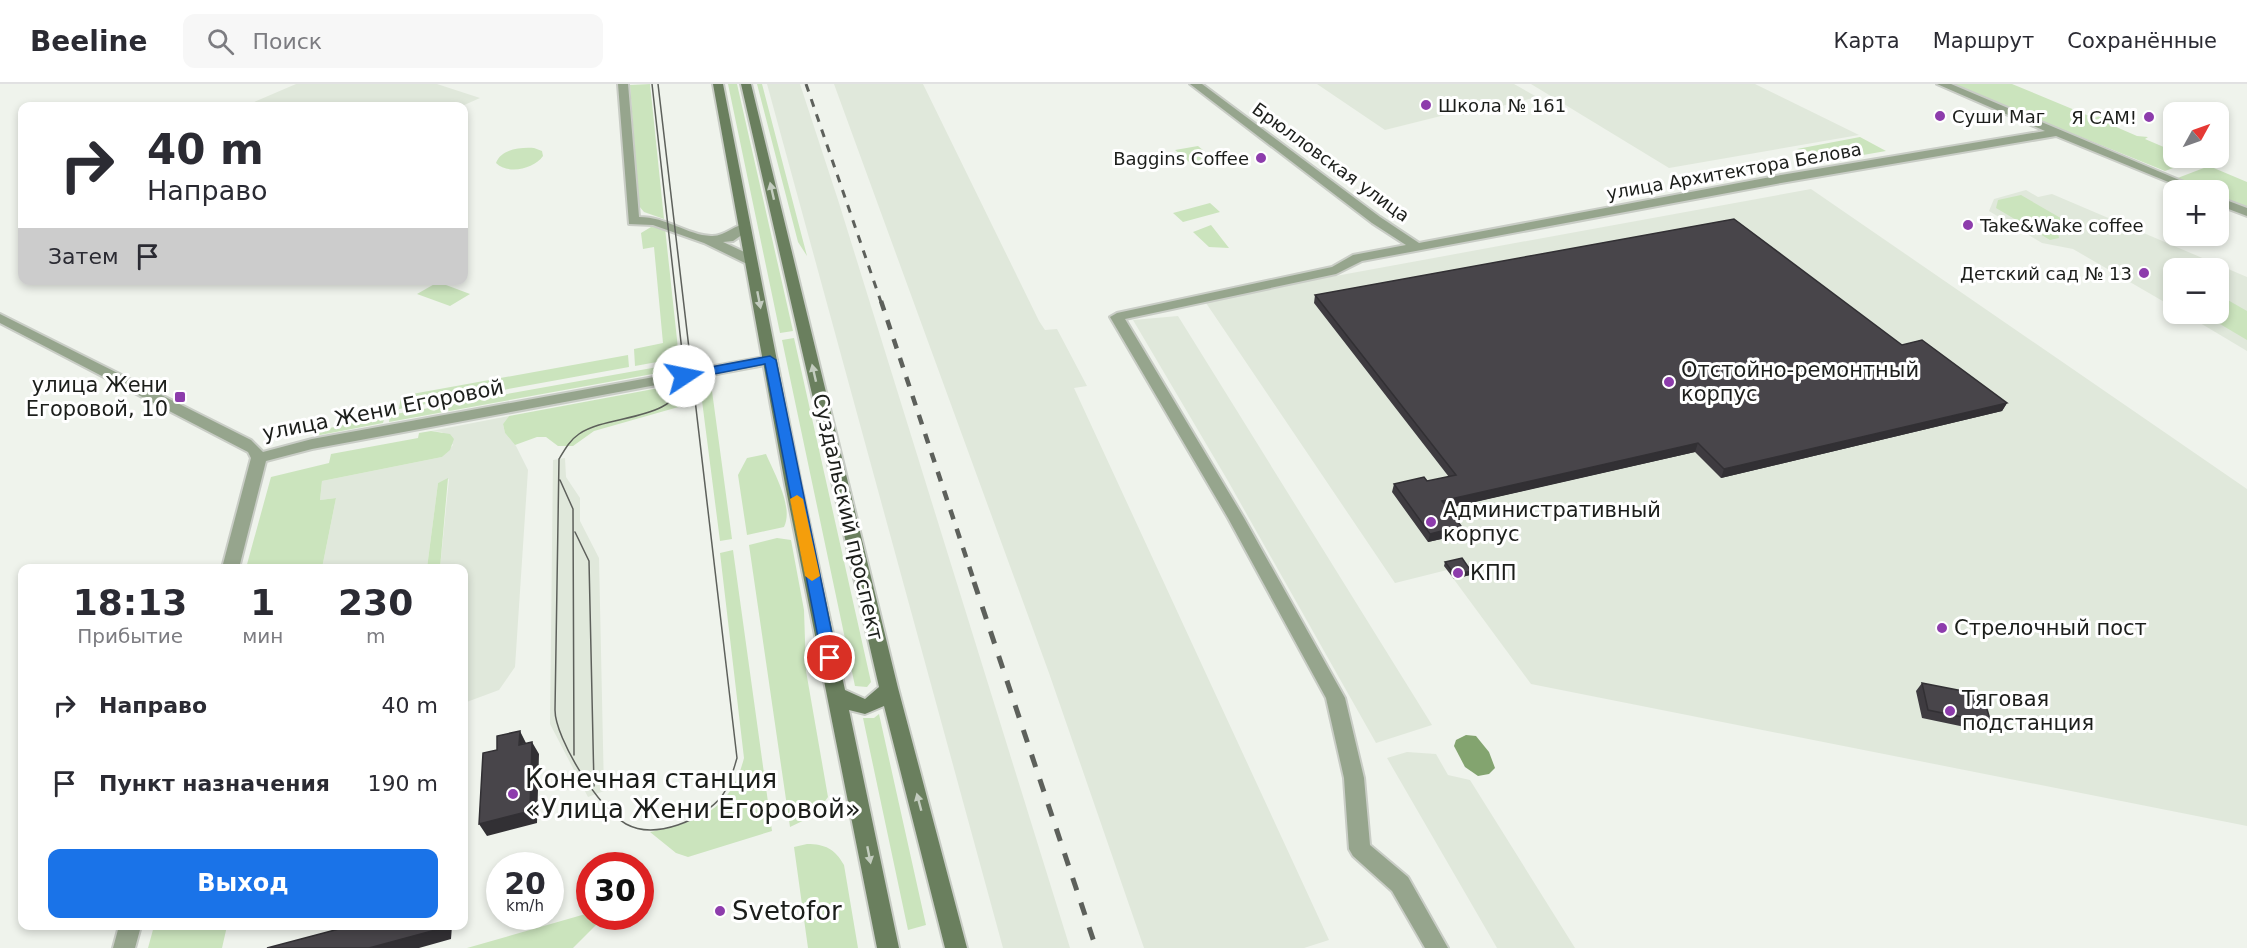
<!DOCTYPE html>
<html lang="ru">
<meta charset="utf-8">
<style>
body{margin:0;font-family:"DejaVu Sans",sans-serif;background:#f7f7f7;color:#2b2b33;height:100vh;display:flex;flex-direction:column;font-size:22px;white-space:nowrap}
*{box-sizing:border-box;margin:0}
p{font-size:20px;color:#7c7c81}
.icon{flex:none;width:33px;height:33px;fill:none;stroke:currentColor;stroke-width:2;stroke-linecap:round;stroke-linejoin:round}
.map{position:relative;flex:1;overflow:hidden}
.side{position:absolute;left:18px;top:480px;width:450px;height:366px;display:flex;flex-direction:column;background:#fff;border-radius:12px;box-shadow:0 3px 9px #0003}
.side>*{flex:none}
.top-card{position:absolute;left:18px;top:18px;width:450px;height:183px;border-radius:12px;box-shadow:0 3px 9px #0003;background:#fff;color:#2b2b33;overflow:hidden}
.needle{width:39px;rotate:50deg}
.fabs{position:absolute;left:2163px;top:18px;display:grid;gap:12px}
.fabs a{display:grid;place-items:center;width:66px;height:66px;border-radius:12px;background:#fff;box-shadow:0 3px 9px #0003;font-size:30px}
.speed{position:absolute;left:486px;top:768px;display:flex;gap:12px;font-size:30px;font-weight:700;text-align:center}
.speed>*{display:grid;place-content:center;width:78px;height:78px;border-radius:50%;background:#fff;box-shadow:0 3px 9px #0003;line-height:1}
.speed small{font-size:15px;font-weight:400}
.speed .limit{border:9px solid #d22;background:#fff;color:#111}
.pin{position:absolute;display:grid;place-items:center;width:51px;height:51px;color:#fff;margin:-26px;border:3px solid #fff;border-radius:50%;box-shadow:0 2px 6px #0007}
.me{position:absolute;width:66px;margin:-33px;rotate:79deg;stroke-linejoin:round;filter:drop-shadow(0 0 4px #0008)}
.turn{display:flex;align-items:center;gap:21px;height:126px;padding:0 30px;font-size:27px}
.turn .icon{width:78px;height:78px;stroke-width:2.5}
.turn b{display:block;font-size:42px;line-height:51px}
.then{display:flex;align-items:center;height:57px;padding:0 30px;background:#0003;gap:12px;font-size:22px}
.eta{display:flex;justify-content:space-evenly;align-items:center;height:102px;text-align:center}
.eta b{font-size:36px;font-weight:700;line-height:42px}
.primary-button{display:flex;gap:12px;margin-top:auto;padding:12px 30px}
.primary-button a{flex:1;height:69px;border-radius:12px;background:#1a73e8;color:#fff;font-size:24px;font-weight:700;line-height:69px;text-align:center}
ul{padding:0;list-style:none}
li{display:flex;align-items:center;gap:18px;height:78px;padding:0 30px}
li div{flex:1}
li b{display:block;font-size:22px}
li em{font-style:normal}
header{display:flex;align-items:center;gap:36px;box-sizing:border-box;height:84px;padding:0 30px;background:#fff;border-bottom:2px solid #e1e1e2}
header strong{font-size:28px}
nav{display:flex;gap:33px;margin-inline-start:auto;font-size:21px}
.search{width:420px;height:54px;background:#f7f7f7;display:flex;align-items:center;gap:15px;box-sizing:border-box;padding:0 21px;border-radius:12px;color:#7c7c81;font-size:22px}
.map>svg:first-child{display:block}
</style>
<header>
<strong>Beeline</strong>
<div class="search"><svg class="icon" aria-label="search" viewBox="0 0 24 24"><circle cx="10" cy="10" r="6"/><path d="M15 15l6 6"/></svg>Поиск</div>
<nav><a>Карта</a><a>Маршрут</a><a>Сохранённые</a></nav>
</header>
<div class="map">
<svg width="2247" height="864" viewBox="0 0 2247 864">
<rect width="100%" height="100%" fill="#eff3ec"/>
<path fill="#e0e8db" d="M 296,0 L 437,0 L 480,14 L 462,22 L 247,21 Z
M 767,0 L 800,0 L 839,119 L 1070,864 L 1003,864 Z
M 834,0 L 923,0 L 1039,237 L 1045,246 L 1057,245 L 1087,302 L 1074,304 L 1329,856 L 1304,864 L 1144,864 L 1049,589 Z
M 1317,0 L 1514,0 L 1537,13 L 1467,31 L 1449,30 L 1385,46 Z
M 1531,0 L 1755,0 L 1859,51 L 1669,84 Z
M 1811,105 L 2247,405 L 2247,742 L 1531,600 L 1447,486 L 1395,499 L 1204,216 Z
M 2026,106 L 2038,113 L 2052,110 L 2247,193 L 2247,267 L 2185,230 L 2218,230 L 2218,184 L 2174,184 L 2173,223 L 2073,165 L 2042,159 L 1989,127 L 1994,115 Z
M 1178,232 L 1432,641 L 1376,659 L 1228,397 L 1133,236 Z
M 509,332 L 503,340 L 505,349 L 516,362 L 528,386 L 515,583 L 499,606 L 464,619 L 464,484 L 440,484 L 449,395 L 438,399 L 427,484 L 322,484 L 336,414 L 320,416 L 322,397 L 442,373 L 453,361 L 442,348 L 431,347 Z
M 565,374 L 566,393 L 580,414 L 580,437 L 599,474 L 604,707 L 588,713 L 550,640 L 553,376 Z
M 1407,668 L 1436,670 L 1448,691 L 1470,696 L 1575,864 L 1497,864 L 1387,674 Z"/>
<path fill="#cbe4bd" d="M 650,0 L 664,135 L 644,128 L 639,122 L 630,1 Z
M 728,0 L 737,0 L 793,247 L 780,249 Z
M 757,0 L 762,0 L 807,172 L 798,158 Z
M 1950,0 L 2012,0 L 2094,34 L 2100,32 L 2111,37 L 2107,39 L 2137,52 L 2148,53 L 2145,55 L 2173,67 L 2174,74 L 2200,74 L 2165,87 Z
M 1860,53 L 1886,67 L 1840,75 L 1797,65 Z
M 1198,62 L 1204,67 L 1196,69 L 1204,75 L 1212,73 L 1216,76 L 1195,83 L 1175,66 Z
M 534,64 L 542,67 L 543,72 C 534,85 508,91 496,79 C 501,65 521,63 534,64 Z
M 2209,82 L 2247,98 L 2247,124 L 2219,113 L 2218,106 L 2204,106 L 2175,95 Z
M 2021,111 L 2071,140 L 2057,143 L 2059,154 L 2050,156 L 1996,124 L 1998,116 Z
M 1210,119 L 1220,128 L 1183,138 L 1173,129 Z
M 1211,141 L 1229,164 L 1209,163 L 1193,148 Z
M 651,143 L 665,144 L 679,274 L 635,282 L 634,265 L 663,259 L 654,163 L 643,165 L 641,149 Z
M 438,198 L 470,210 L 450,222 L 417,210 Z
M 2226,215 L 2247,227 L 2247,256 L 2203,230 L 2218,230 L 2219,216 Z
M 794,254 L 871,598 L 867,603 L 855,602 L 782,256 Z
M 628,271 L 629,283 L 399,325 L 401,312 Z
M 680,279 L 680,285 L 389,338 L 390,331 Z
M 675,301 L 667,313 L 688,309 L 689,320 L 594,347 L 573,362 L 558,362 L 546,353 L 537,353 L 515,361 L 505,349 L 503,340 L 509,332 Z
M 712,307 L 732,455 L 720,457 L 701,309 Z
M 385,332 L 383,339 L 315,352 L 316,347 Z
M 431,347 L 450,350 L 454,355 L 450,366 L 442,373 L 322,397 L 320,416 L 336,414 L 322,484 L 246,484 L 271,393 L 329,379 L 331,370 L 418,354 L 419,349 Z
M 766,370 C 774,389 794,423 784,443 L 747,451 L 738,391 L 747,374 Z
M 448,394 L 440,484 L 427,484 L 438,399 Z
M 777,454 L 791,456 L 804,526 L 806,587 L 828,713 L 815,731 L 790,743 L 749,461 Z
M 733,466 L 772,747 L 688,773 L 676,769 L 650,748 C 699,738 731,726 744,674 L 720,469 Z
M 879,630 L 926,841 L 908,846 L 863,634 L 874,634 Z
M 807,760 C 825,760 835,765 844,781 L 858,864 L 808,864 L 794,763 Z
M 589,829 L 590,832 L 604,833 L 573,864 L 467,864 Z
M 154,842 L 227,842 L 222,864 L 148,864 Z"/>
<path fill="#83a46f" d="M 1466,651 L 1476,652 L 1489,668 L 1495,684 L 1489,690 L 1478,692 L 1465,683 L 1454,662 L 1456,656 Z"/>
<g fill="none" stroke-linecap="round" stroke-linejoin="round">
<defs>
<path id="minor" d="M 618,0 L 628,0 L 639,133 C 667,133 687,151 711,152 C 726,153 737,138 749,140 L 749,146 L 733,157 L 723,158 L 755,173 L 755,179 L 745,179 L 704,159 L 653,141 L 629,140 Z
M 1190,0 L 1202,0 L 1380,133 L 1419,159 L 1781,91 L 2045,47 L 1937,0 L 1951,0 L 2203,106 L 2188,106 L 2056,52 L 1781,99 L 1362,177 L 1336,190 L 1125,235 L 1244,434 L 1345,614 L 1364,694 L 1370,761 L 1408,793 L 1448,864 L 1425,864 L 1392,807 L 1353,772 L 1349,765 L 1344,694 L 1326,614 L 1228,434 L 1110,233 L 1117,229 L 1332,183 L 1353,171 L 1406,161 L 1372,139 Z
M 2218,113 L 2247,124 L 2247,132 L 2218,121 Z
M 0,230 L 251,356 L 263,368 L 312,355 L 770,272 L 777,276 L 770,280 L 312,365 L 266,377 L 239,484 L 222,484 L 251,374 L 248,368 L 0,239 Z
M 119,842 L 141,842 L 135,864 L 113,864 Z"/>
<path id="secondary" d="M 713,0 L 723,0 L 801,400 L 845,606 L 865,615 L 879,603 L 741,0 L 751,0 L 898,604 L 967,864 L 945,864 L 884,622 L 865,630 L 849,626 L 899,864 L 877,864 L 785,400 Z"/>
</defs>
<use href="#minor" stroke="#c9cdc6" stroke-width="4"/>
<use href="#secondary" stroke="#c9cdc6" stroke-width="4"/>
<use href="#minor" fill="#96a58d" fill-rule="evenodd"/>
<use href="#secondary" fill="#6a7f5e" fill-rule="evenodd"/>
<path stroke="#5d605b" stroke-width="1.5" d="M 652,0 L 685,294 C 675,339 610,329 579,350 C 570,356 565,365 559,375 L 555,626 C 555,655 600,726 626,740 C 655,756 703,736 722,712 C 730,701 733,687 737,674 L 658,0
M 560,396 L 573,425 L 574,671
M 575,448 L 589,477 L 594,702"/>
<path stroke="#5d605b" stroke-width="3" stroke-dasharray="8 8" stroke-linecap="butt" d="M 806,0 L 881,218"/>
<path stroke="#5d605b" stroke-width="4.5" stroke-dasharray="10 10" stroke-linecap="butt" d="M 881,217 L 975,500"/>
<path stroke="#5d605b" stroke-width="5" stroke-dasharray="13 13" stroke-linecap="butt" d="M 974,498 L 1096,864"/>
</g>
<path fill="#3e3b40" d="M 1315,211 L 1902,261 L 2007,319 L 2002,327 L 1721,394 L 1695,368 L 1447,424 L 1459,451 L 1428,458 L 1392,408 L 1394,400 L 1427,397 L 1449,393 L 1314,219 Z
M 1445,478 L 1470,491 L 1454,495 L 1444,482 Z
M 1922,599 L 1991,639 L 1984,647 L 1922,634 L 1916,607 Z"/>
<path fill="#323034" d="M 2007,319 L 2002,327 L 1721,394 L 1724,385 Z
M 1698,359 L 1695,368 L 1440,426 L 1442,417 Z
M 1461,442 L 1459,451 L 1428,458 L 1430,450 Z
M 1471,487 L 1470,491 L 1454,495 L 1455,491 Z
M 520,647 L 526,659 L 519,661 Z
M 532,658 L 539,670 L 537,739 L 487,752 L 479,740 Z
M 443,842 L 452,842 L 451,855 L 419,864 L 369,864 Z"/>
<path fill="#48454a" stroke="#323034" stroke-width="1.5" d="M 1734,135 L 1902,261 L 1922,256 L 2007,319 L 1724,385 L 1698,359 L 1442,417 L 1461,442 L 1430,450 L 1394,400 L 1424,393 L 1427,397 L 1456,391 L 1315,211 Z
M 1462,474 L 1471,487 L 1455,491 L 1445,478 Z
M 1922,599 L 1983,611 L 1991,639 L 1928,626 Z
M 520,647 L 519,661 L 532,658 L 530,727 L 479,740 L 483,669 L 497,666 L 497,652 Z
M 350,842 L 443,842 L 443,844 L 369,864 L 267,864 Z"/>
<defs><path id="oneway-solid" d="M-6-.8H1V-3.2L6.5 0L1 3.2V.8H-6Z" transform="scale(1.5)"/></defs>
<g fill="#c3ccbf">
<use href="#oneway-solid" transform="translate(772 107) rotate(-103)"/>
<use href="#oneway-solid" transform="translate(759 216) rotate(79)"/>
<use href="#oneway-solid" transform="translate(814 289) rotate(-103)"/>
<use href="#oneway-solid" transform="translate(919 718) rotate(-105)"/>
<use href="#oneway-solid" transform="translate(869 771) rotate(79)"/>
</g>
<path fill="#1a73e8" stroke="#114b97" stroke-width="1.5" d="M 770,272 L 776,276 L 837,574 L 830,580 L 822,574 L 765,280 L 684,296 L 678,292 L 684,288 Z"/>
<path fill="#f59e0b" d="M 797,411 L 803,415 L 820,492 L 812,497 L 805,492 L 790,415 Z"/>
<g fill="#8d3cac" stroke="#fff" stroke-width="2">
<circle cx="1426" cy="21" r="6"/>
<circle cx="1940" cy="32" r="6"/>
<circle cx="2149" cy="33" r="6"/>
<circle cx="1261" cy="74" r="6"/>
<circle cx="1968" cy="141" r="6"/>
<circle cx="2144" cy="189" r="6"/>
<circle cx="1669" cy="298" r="6"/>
<rect x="174" y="307" width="12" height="12" rx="3"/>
<circle cx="1431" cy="438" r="6"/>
<circle cx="1458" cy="489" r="6"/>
<circle cx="1942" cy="544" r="6"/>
<circle cx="1950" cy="627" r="6"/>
<circle cx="513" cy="710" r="6"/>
<circle cx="720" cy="827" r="6"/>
</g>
<g text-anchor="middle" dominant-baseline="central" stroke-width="6" stroke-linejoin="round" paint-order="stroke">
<g font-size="18" fill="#1c1e1b" stroke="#fff" text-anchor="start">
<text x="1438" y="21">Школа № 161</text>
<text x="1952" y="32">Суши Маг</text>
<text x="2137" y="33" text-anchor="end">Я САМ!</text>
<text x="1249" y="74" text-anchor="end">Baggins Coffee</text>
<text x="1980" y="141">Take&amp;Wake coffee</text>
<text x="2132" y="189" text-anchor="end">Детский сад № 13</text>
</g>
<g font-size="18" fill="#1c1e1b" stroke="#fff">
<text transform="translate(1331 78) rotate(36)">Брюлловская улица</text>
<text transform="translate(1734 87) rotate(-10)">улица Архитектора Белова</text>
</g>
<g font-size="21" fill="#1c1e1b" stroke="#fff" text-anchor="start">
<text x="1681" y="286">Отстойно-ремонтный<tspan x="1681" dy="24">корпус</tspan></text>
<text x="168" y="301" text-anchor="end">улица Жени<tspan x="168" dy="24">Егоровой, 10</tspan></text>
<text x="1443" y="426">Административный<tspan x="1443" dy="24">корпус</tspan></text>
<text x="1470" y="489">КПП</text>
<text x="1954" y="544">Стрелочный пост</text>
<text x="1962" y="615">Тяговая<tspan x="1962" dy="24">подстанция</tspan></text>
</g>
<g font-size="21" fill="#1c1e1b" stroke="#fff">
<text transform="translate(383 326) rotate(-11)">улица Жени Егоровой</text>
<text transform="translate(848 433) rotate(77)">Суздальский проспект</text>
</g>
<g font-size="26" fill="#1c1e1b" stroke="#fff" text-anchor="start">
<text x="525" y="695">Конечная станция<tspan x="525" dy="30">«Улица Жени Егоровой»</tspan></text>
<text x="732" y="827">Svetofor</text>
</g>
</g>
</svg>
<div class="fabs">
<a><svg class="needle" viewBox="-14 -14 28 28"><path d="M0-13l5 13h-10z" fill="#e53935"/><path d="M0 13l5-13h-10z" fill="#7c7c81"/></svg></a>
<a>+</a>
<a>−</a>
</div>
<div class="speed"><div>20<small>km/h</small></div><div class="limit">30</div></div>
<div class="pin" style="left:830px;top:574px;background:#d93025"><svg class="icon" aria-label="arrive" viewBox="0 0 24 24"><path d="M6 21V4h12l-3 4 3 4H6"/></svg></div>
<svg class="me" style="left:684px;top:292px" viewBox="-20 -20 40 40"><circle r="19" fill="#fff"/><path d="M0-13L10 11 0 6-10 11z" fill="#1a73e8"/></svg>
<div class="top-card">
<div class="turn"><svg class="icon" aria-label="right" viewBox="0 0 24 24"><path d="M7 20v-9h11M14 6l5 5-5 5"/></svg><div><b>40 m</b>Направо</div></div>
<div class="then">Затем<svg class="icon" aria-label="arrive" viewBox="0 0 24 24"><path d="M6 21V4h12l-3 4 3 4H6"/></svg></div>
</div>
<section class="side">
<div class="eta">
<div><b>18:13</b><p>Прибытие</p></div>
<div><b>1</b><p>мин</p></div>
<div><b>230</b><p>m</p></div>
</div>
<ul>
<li><svg class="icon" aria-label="right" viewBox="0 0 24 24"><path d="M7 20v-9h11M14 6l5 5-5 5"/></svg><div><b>Направо</b></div><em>40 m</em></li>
<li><svg class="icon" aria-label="arrive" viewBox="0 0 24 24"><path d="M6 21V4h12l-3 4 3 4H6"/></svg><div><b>Пункт назначения</b></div><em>190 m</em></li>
</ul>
<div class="primary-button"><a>Выход</a></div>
</section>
</div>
